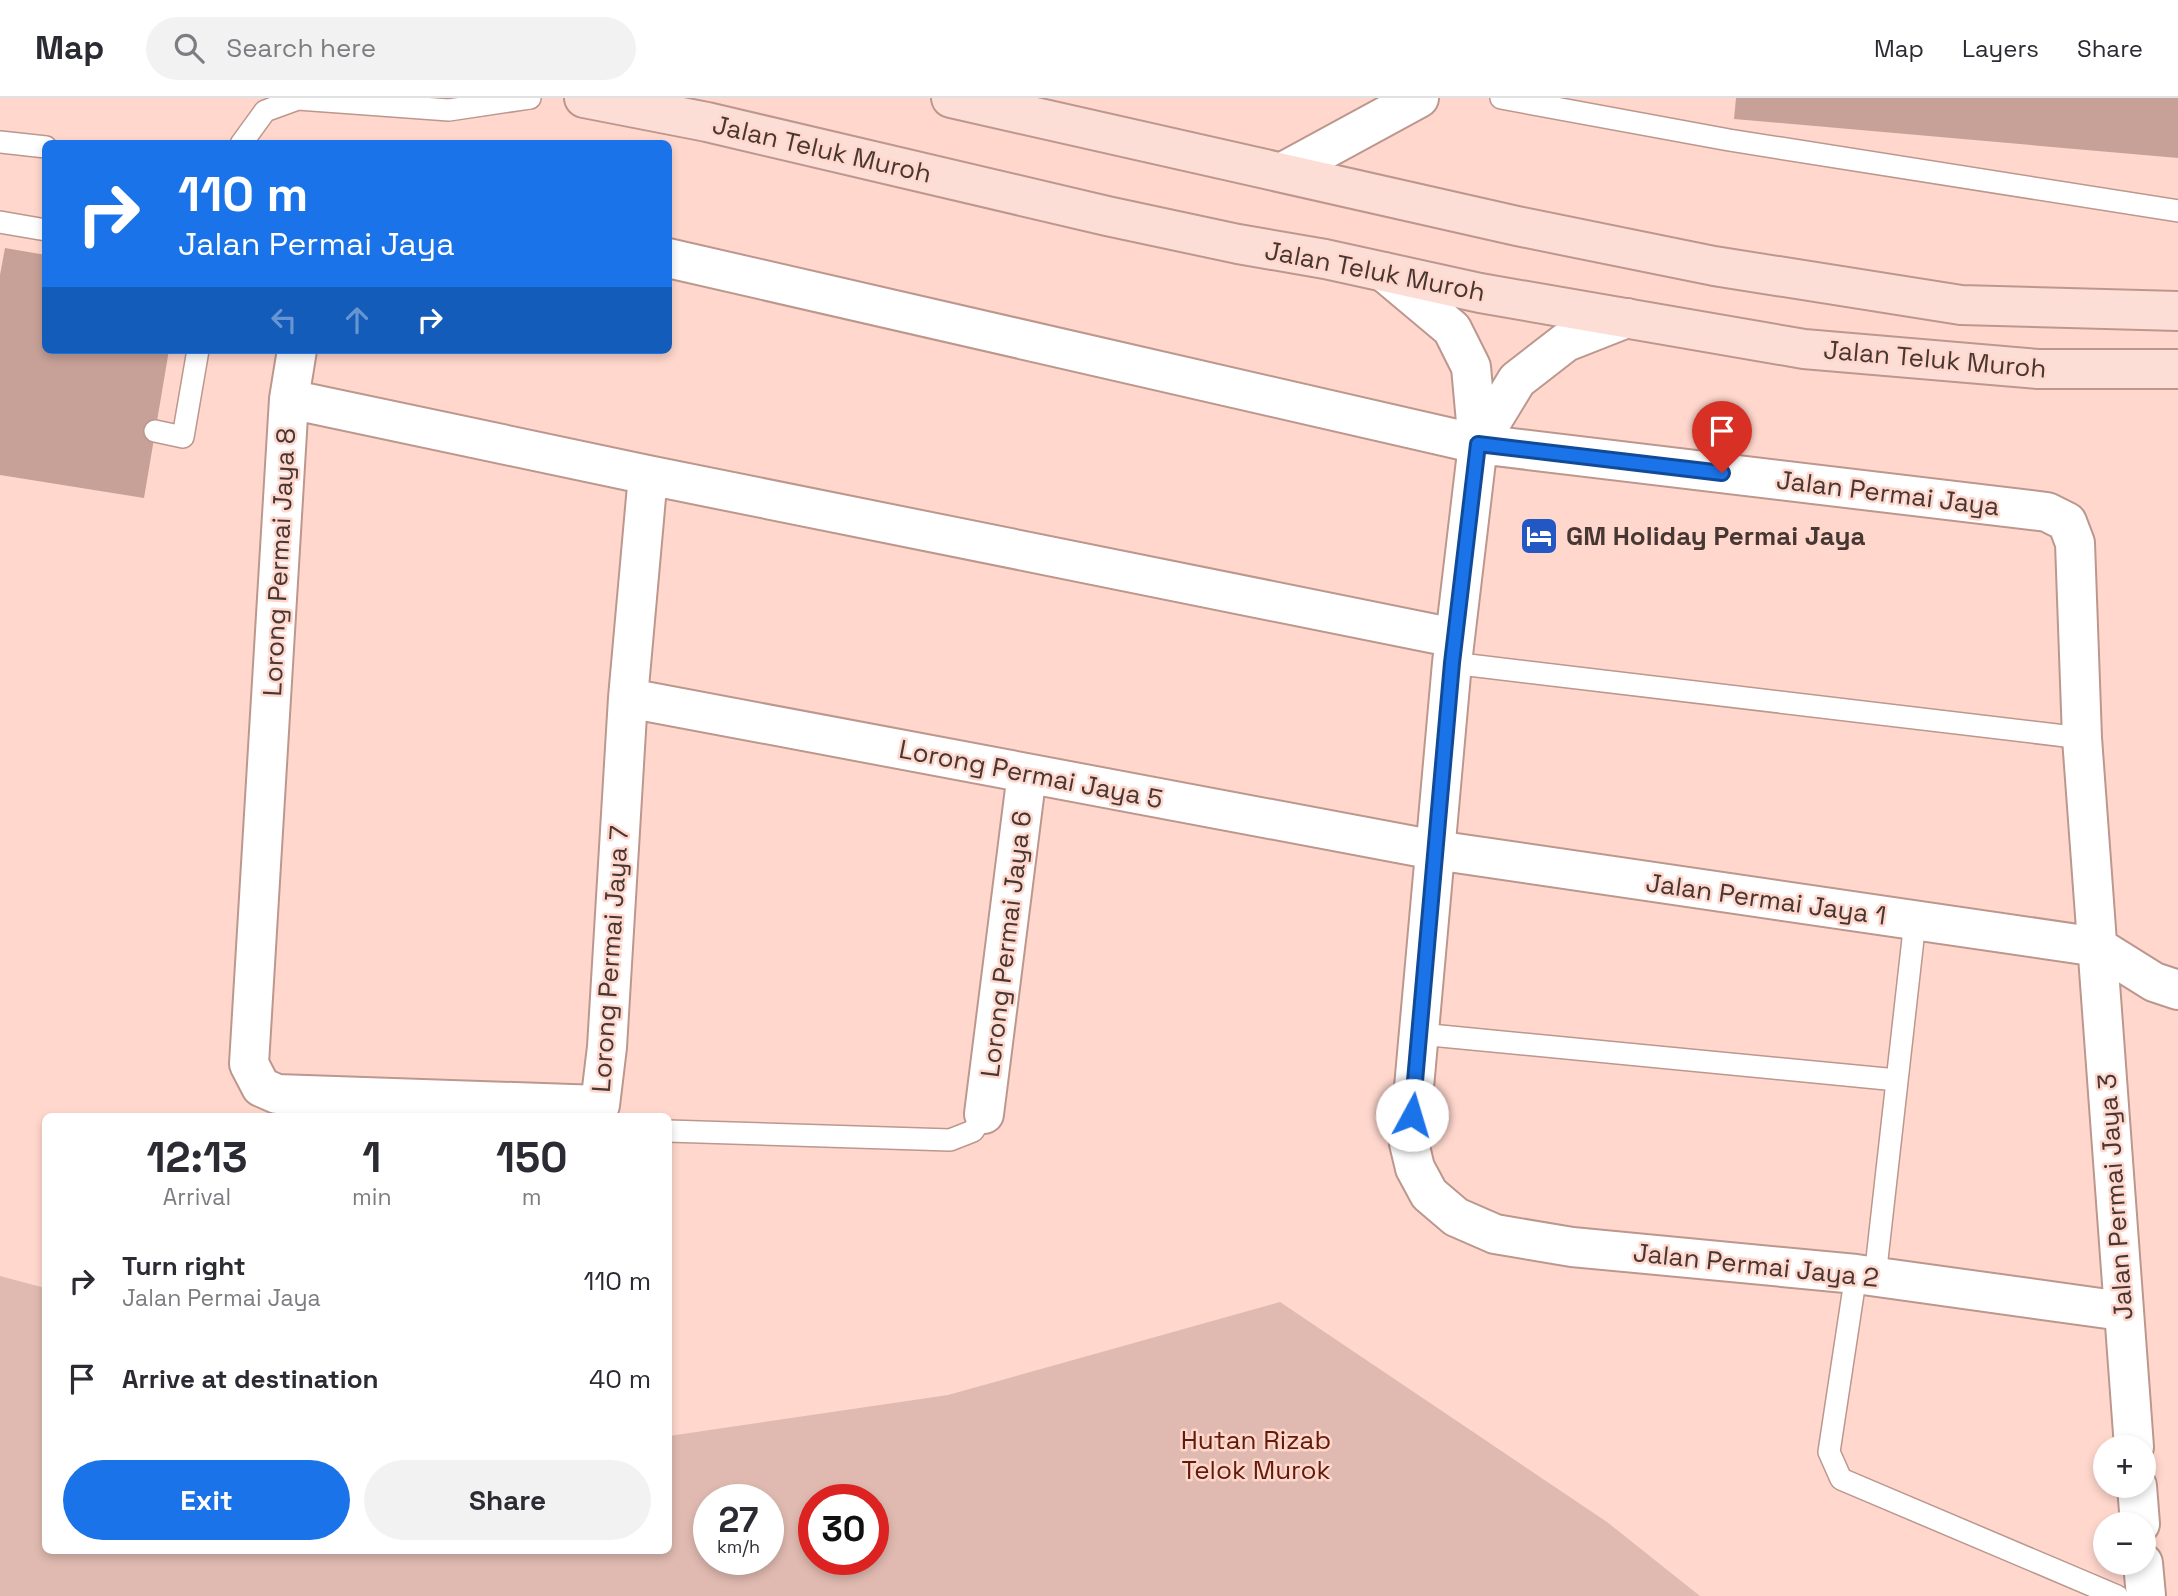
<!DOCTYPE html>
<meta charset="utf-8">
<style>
body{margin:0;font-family:"Space Grotesk",sans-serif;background:#f2f2f3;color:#2b2b33;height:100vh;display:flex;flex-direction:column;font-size:26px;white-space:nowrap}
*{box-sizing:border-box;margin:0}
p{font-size:23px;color:#7c7c81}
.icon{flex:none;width:38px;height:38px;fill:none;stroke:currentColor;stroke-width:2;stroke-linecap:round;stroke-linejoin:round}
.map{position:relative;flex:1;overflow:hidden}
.side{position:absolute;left:42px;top:1015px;width:630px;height:441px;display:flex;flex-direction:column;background:#fff;border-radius:10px;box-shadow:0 4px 10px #0003}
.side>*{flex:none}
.top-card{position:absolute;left:42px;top:42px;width:630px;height:214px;border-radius:10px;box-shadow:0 4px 10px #0003;background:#1a73e8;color:#fff;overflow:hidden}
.fabs{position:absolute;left:2093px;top:1337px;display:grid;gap:14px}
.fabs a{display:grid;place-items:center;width:63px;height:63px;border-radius:50%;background:#fff;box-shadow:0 4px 10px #0003;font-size:35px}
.speed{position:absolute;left:693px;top:1386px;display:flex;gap:14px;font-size:35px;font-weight:700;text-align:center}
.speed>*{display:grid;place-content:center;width:91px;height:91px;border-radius:50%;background:#fff;box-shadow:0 4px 10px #0003;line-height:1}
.speed small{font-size:18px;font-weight:400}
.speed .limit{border:10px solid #d22;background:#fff;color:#111}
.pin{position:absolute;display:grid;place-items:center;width:60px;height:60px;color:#fff;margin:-72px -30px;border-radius:50% 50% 50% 0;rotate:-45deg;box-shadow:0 0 7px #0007}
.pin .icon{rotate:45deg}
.me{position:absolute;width:77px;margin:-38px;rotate:6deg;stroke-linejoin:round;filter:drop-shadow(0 0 5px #0008)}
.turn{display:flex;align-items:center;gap:24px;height:147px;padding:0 21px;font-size:32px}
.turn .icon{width:91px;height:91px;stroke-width:2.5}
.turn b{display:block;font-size:49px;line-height:60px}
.lanes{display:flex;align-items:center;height:66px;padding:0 21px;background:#0003;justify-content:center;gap:35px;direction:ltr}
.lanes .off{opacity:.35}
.eta{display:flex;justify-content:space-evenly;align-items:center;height:119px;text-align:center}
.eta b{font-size:42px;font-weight:800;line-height:49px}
.primary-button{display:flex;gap:14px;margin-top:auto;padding:14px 21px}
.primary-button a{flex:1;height:80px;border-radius:42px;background:#1a73e8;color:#fff;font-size:28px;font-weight:800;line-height:80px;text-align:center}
.primary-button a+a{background:#f2f2f3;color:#2b2b33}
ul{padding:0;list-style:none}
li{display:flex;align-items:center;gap:21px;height:98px;padding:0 21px}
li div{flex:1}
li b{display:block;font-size:26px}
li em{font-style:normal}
header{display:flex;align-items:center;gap:42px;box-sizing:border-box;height:98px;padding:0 35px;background:#fff;border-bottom:2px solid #e1e1e2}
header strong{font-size:33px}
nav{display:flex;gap:38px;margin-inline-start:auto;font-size:24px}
.search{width:490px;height:63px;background:#f2f2f3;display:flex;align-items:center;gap:18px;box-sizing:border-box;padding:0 24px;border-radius:38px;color:#7c7c81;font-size:26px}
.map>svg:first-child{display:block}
</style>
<header>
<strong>Map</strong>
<div class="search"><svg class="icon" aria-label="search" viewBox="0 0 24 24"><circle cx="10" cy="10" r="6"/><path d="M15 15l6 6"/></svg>Search here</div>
<nav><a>Map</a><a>Layers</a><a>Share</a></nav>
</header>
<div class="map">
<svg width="2178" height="1498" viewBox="0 0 2178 1498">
<rect width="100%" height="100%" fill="#ffd7cd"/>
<path fill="#e0bab0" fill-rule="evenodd" d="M 0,1178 L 45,1190 L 46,1452 L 668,1452 L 669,1338 L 948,1297 L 1280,1204 L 1607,1424 L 1700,1498 L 0,1498 ZM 709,1402 L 768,1402 L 768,1461 L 709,1461 ZM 814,1402 L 873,1402 L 873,1461 L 814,1461 Z"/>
<path fill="#c7a197" d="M 1736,0 L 2178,0 L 2178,60 L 1734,21 Z
M 5,150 L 46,157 L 46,252 L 169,252 L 144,400 L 0,377 L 0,177 Z"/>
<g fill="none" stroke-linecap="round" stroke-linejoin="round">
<defs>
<path id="service" d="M 1501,0 L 1729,42 L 2178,113
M 0,44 L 46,49
M 241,46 L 265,13 L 298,1 L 449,12 L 530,0
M 0,124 L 46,132
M 155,333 L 183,339 L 198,252
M 1452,565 L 2082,640
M 1420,936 L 1897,982
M 668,1033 L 950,1042 L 973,1033 L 984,1016
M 1856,1176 L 1829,1354 L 1841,1381 L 2117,1498
M 1875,1179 L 1915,823"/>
<path id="minor" d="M 1283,74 L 1419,0
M 668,160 L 1478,346 L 2047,414 L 2067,424 L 2075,445 L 2082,640 L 2134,1349
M 1384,174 L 1452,231 L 1471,269 L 1478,346 L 1452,565 L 1409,1045 L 1415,1070 L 1429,1096 L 1456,1119 L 1495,1136 L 1572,1149 L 1856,1176 L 2122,1213
M 289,301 L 297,252
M 1478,346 L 1517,282 L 1566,244 L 1627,220
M 648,377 L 628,600 L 607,949 L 600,1007 L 277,996 L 261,989 L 249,966 L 289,301 L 648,377 L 1455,540
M 628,600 L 1435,752 L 2098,849 L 2154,884 L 2178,892
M 984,1016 L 1027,675
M 2137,1388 L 2140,1426
M 2143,1465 L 2146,1498"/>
<path id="secondary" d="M 584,0 L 707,24 L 1107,118 L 1238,146 L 1325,161 L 1480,195 L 1804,251 L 2038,271 L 2178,271
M 951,0 L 1517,128 L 1714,168 L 1961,207 L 2178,213"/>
</defs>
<use href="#service" stroke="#bc978e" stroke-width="24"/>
<use href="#minor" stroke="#bc978e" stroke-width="42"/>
<use href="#secondary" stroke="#bc978e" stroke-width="42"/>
<use href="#service" stroke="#fff" stroke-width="21"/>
<use href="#minor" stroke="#fff" stroke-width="38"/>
<use href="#secondary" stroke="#fdded7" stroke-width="38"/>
</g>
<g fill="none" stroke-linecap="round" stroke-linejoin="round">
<defs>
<path id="route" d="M 1412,1017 L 1452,565 L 1478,346 L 1722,375"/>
</defs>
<use href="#route" stroke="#114b97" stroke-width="18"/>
<use href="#route" stroke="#1a73e8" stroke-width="12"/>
</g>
<defs>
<symbol id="hotel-square" viewBox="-11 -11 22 22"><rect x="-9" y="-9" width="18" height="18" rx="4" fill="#2357c4" stroke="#ffd7cd"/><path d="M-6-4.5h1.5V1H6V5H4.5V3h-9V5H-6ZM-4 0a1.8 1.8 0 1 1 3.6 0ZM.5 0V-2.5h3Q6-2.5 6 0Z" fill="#fff"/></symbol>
</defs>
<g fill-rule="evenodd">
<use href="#hotel-square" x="1517" y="416" width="44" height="44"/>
</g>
<g text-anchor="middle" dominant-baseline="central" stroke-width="5" stroke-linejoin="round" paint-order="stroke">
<g font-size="26" fill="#463733" stroke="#ffd7cd">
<text transform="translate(822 51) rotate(13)">Jalan Teluk Muroh</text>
<text transform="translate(1375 173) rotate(11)">Jalan Teluk Muroh</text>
<text transform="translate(1935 261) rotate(5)">Jalan Teluk Muroh</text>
<text transform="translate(1888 395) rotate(7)">Jalan Permai Jaya</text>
<text transform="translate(279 464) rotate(-87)">Lorong Permai Jaya 8</text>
<text transform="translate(1031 676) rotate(11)">Lorong Permai Jaya 5</text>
<text transform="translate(1766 801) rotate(8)">Jalan Permai Jaya 1</text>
<text transform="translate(1006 846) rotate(-83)">Lorong Permai Jaya 6</text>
<text transform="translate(610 861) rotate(-86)">Lorong Permai Jaya 7</text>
<text transform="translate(2115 1099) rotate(-94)">Jalan Permai Jaya 3</text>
<text transform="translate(1756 1167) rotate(6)">Jalan Permai Jaya 2</text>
</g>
<g font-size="26" font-weight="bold" fill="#463733" stroke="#ffd7cd" text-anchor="start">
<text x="1566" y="438">GM Holiday Permai Jaya</text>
</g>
<g font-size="26" fill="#621a09" stroke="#ffd7cd">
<text x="1256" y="1342">Hutan Rizab<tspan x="1256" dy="30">Telok Murok</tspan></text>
</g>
</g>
</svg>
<div class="fabs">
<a>+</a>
<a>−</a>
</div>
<div class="speed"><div>27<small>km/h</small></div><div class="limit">30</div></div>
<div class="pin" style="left:1722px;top:375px;background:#d93025"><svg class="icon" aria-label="arrive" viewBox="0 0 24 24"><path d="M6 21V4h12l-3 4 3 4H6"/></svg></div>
<svg class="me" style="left:1412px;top:1017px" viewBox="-20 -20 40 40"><circle r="19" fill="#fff"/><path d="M0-13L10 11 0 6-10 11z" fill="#1a73e8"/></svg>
<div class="top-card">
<div class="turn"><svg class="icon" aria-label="right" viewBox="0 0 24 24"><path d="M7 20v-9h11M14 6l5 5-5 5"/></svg><div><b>110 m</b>Jalan Permai Jaya</div></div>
<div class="lanes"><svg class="icon off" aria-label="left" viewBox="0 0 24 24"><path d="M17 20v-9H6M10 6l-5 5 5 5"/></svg><svg class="icon off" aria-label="ahead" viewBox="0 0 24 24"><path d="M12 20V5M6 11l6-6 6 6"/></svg><svg class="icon" aria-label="right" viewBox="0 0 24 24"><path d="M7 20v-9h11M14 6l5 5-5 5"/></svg></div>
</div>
<section class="side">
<div class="eta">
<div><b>12:13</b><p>Arrival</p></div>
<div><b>1</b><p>min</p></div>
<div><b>150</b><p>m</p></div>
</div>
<ul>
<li><svg class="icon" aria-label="right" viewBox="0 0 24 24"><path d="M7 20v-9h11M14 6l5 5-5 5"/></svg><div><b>Turn right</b><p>Jalan Permai Jaya</p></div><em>110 m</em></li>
<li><svg class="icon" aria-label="arrive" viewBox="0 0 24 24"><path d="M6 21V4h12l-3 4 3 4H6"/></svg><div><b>Arrive at destination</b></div><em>40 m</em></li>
</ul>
<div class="primary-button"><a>Exit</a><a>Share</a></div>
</section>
</div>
